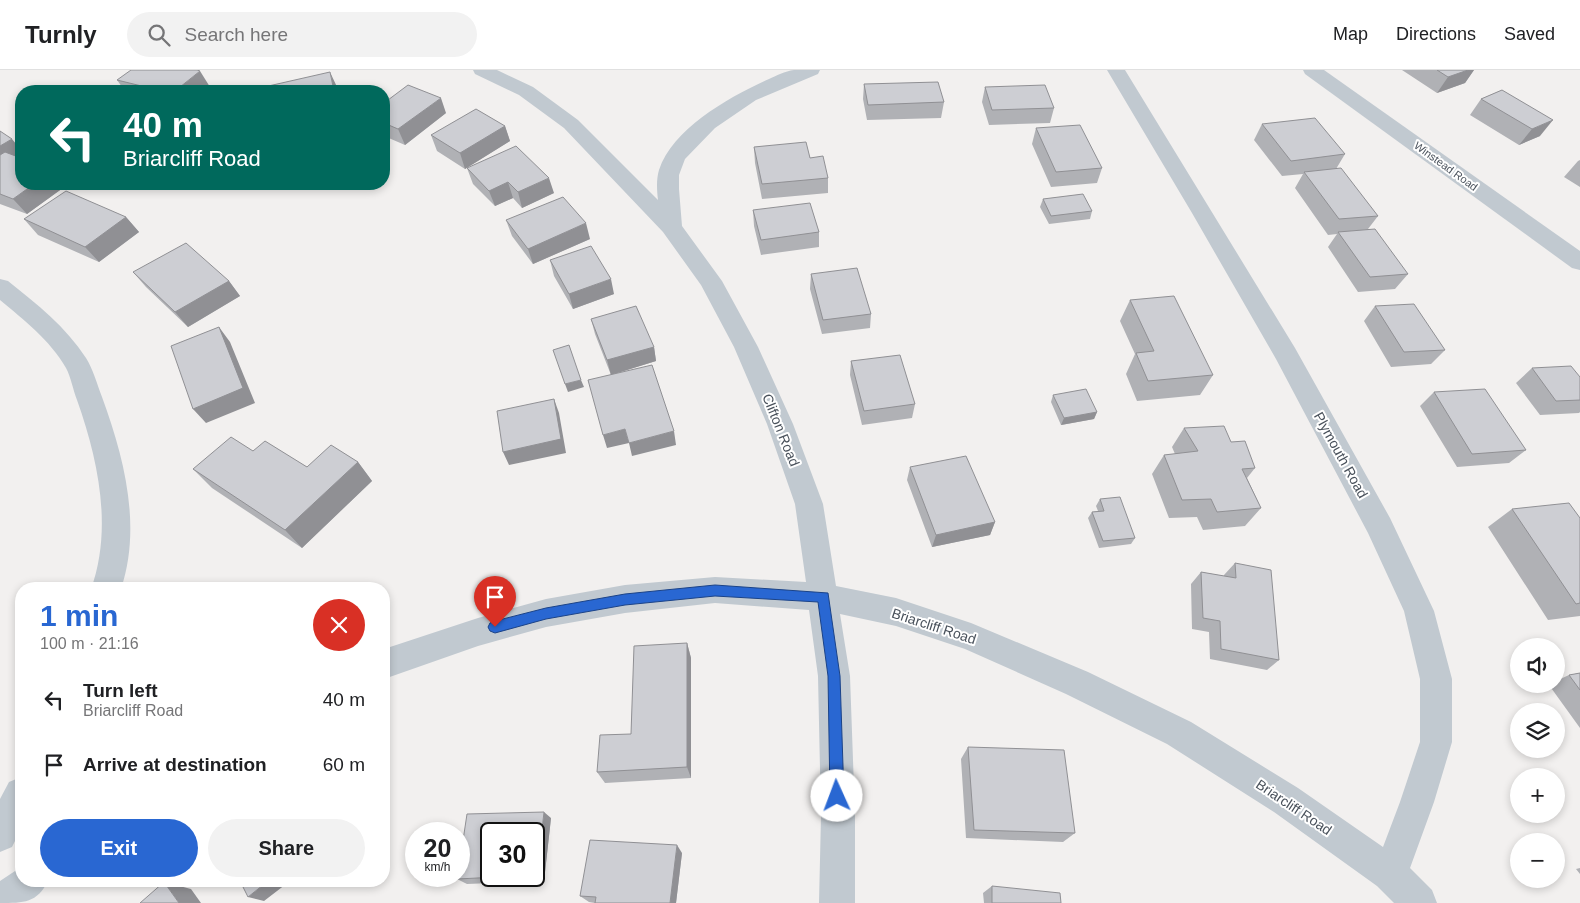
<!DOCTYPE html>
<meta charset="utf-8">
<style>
body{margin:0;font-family:Arial,sans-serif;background:#f2f2f2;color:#202124;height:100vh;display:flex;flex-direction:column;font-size:19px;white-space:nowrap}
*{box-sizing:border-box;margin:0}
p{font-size:16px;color:#757577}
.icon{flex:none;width:28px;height:28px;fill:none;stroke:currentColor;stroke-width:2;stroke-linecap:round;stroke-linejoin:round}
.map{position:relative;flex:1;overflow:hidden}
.side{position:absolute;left:15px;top:512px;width:375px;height:305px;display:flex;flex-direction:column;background:#fff;border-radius:20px;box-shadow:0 2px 8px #0003}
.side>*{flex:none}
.top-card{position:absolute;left:15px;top:15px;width:375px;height:105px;border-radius:20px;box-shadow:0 2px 8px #0003;background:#00695c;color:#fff;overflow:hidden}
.buttons{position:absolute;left:1510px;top:568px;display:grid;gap:10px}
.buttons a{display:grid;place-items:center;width:55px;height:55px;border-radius:50%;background:#fff;box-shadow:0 2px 8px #0003;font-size:25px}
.speed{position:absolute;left:405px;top:752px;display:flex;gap:10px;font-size:25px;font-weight:700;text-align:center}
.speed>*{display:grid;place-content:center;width:65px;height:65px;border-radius:50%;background:#fff;box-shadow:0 2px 8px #0003;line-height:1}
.speed small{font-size:12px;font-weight:400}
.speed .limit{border:2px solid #111;border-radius:8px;background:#fff;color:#111}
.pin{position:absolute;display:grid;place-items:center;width:42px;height:42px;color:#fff;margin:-51px -21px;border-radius:50% 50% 50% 0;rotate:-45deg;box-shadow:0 0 5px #0007}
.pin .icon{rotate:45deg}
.me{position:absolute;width:55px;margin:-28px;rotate:358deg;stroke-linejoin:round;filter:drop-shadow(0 0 4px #0008)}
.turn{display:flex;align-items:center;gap:18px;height:105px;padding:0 25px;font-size:22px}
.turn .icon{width:65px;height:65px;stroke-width:2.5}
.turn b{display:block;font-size:35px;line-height:42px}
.round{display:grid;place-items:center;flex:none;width:52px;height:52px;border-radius:26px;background:#f2f2f2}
.head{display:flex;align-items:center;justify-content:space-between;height:85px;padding:0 25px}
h1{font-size:30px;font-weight:600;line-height:38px;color:#2967d2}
.action{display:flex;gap:10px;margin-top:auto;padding:10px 25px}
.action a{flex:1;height:58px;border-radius:30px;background:#2967d2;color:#fff;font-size:20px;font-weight:600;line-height:58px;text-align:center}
.action a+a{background:#f2f2f2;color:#202124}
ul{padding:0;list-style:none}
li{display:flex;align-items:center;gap:15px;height:65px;padding:0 25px}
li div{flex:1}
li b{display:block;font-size:19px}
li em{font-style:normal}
header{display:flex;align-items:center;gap:30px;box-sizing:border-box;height:70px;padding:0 25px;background:#fff;border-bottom:1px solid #e0e0e0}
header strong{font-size:24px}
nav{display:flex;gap:28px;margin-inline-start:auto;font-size:18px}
.search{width:350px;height:45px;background:#f2f2f2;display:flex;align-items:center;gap:12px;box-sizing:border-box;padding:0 18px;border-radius:28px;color:#757577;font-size:19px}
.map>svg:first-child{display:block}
</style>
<header>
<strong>Turnly</strong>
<div class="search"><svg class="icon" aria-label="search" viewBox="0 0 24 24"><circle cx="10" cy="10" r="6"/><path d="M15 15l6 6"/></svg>Search here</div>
<nav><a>Map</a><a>Directions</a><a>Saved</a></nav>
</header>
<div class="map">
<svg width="1580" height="833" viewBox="0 0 1580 833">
<rect width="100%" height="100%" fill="#f2f0ef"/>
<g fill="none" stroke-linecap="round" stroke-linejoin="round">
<path fill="#c1c9d0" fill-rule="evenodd" d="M 473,0 L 497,0 L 533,17 L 578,50 L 658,130 C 657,121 656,110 659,100 C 673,58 731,26 769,9 C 776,6 785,1 794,0 C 802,0 812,0 820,0 L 818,4 L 756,30 L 715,58 L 685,89 L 679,105 L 679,119 L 682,156 L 722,211 L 758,277 L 793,354 L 823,434 L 836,516 L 896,528 L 971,553 L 1088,602 L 1191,652 L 1298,718 L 1383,777 L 1400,732 L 1420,672 L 1420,609 L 1404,541 L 1368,463 L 1276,289 L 1192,143 L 1107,0 L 1125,0 L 1295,278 L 1390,448 L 1434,541 L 1452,609 L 1452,672 L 1434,732 L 1410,798 L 1432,820 L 1437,833 L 1394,833 L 1377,816 L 1274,742 L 1167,674 L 1066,624 L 965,579 L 896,556 L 840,544 L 850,606 L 855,746 L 855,833 L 819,833 L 821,746 L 818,606 L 809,540 L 715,533 L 625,543 L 546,557 L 478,576 L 384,609 L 384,579 L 478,548 L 546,529 L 625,515 L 715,507 L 806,512 L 795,434 L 767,354 L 734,277 L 701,215 L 663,162 L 564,58 L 519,25 L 475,4 Z
M 0,209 L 8,211 C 37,234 66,257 86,288 C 93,299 97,314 102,327 C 124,387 142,456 121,519 L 91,519 C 113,458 98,389 77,330 C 73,320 71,307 66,298 C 50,270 24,250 0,230 Z
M 21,707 L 21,759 L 12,777 L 0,782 L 0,729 L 9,712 Z
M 21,797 L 21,811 L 48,811 C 37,833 24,833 0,833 L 0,811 Z"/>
<path fill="#c1c9d0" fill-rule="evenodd" d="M 1303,0 L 1324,0 L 1580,181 L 1580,200 L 1572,198 L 1305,4 Z"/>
</g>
<path fill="#b0b1b5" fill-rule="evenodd" d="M 1402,0 L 1474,0 L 1465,13 L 1437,23 Z
M 117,10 L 210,17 L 204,21 L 125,21 Z
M 864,14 L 944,32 L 941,48 L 867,50 L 863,29 Z
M 985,17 L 1054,38 L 1050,53 L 989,55 L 982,32 Z
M 1502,20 L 1540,66 L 1519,75 L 1470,45 L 1481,29 Z
M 384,33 L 446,43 L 405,75 L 384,66 Z
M 1262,54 L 1345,84 L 1336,99 L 1378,146 L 1368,159 L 1408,204 L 1395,219 L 1358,222 L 1328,177 L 1337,164 L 1328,165 L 1295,118 L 1303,104 L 1282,106 L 1254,70 Z
M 505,56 L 510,71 L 465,99 L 437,81 L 431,65 Z
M 1036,58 L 1102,98 L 1097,113 L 1051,117 L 1032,74 Z
M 0,61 L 21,80 L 21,87 L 67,115 L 27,144 L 0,134 Z
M 754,77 L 828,108 L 828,123 L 762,129 L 755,93 Z
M 1580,90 L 1580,117 L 1564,107 L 1578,91 Z
M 467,98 L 554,123 L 522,138 L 513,128 L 495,136 L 473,114 Z
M 1043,129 L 1092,141 L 1090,149 L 1049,154 L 1040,137 Z
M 753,140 L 819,162 L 819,177 L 761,185 L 754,156 Z
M 126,147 L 139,162 L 99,192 L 38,165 L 24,149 Z
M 506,150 L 590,169 L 533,194 L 512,166 Z
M 550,190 L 614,224 L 573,239 L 554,206 Z
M 133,202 L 229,211 L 240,226 L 188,257 L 146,217 Z
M 811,204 L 871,244 L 870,258 L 822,264 L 810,219 Z
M 1130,230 L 1213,305 L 1200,325 L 1137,331 L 1126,304 L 1135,284 L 1120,251 Z
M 1375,236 L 1445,280 L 1431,294 L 1391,297 L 1364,251 Z
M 591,249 L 654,277 L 656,291 L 611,305 L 595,264 Z
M 851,291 L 915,334 L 912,348 L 862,355 L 850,305 Z
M 1532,298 L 1580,307 L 1580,342 L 1579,343 L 1540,345 L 1516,313 Z
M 1434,322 L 1526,380 L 1509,393 L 1457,397 L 1420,336 Z
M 1053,325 L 1097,342 L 1094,349 L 1061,355 L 1051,332 Z
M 1184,358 L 1231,372 L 1255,398 L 1247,408 L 1261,438 L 1245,456 L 1203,460 L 1197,447 L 1169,448 L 1152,404 L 1164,385 L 1175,384 L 1172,377 Z
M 253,381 L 307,397 L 358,392 L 372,411 L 302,478 L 212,418 L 193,399 Z
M 910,397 L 995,452 L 990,465 L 932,477 L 907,410 Z
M 1100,429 L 1135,468 L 1131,474 L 1099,478 L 1088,448 L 1092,442 L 1098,441 L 1096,436 Z
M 1512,439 L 1580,448 L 1580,546 L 1548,550 L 1488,457 Z
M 1235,493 L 1279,590 L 1267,600 L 1210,589 L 1209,562 L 1192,559 L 1191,514 L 1201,502 L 1224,506 L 1224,505 Z
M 687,573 L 691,588 L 691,708 L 605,713 L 597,702 L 631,664 Z
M 1580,603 L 1580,658 L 1549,615 L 1552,614 L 1556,614 L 1556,611 L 1569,605 Z
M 968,677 L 1075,763 L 1063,772 L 966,768 L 961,689 Z
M 551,748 L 544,811 L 467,814 L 457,809 ZM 534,764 L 534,806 L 491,806 Z
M 682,783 L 676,833 L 595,833 L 589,832 L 580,826 Z
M 1580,798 L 1580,804 L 1576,799 Z
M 992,816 L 1061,833 L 984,833 L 983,823 Z"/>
<path fill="#909094" d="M 1468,0 L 1474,0 L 1465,13 L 1437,23 L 1448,7 Z
M 200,1 L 210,17 L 204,21 L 175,21 Z
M 330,2 L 337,17 L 338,21 L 334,21 Z
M 441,28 L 446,43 L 405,75 L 398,59 Z
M 1553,50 L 1540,66 L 1519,75 L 1532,59 Z
M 505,56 L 510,71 L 465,99 L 460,83 Z
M 12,69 L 21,80 L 21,87 L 0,99 L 0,76 Z
M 549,108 L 554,123 L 522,138 L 518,122 Z
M 508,112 L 513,128 L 495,136 L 489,121 Z
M 34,114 L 66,114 L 67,115 L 27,144 L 13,129 Z
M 126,147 L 139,162 L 99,192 L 85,177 Z
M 586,153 L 590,169 L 533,194 L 528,179 Z
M 611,209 L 614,224 L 573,239 L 569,224 Z
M 229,211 L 240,226 L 188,257 L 175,242 Z
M 219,257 L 230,272 L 255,333 L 206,353 L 193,339 Z
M 654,277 L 656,291 L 611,305 L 607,290 Z
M 581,310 L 584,317 L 568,322 L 565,314 Z
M 554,329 L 559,343 L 566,383 L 509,395 L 503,382 Z
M 1097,342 L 1094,349 L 1061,355 L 1064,348 Z
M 625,359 L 629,373 L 607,378 L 603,365 Z
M 674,361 L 676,375 L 632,386 L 629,373 Z
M 358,392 L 372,411 L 302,478 L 285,460 Z
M 995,452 L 990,465 L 932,477 L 936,465 Z
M 687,573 L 691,588 L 691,708 L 687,697 Z
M 544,742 L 551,748 L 544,811 L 537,805 Z
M 677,775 L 682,783 L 676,833 L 670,833 Z
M 268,811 L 290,811 L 264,831 L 248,827 Z
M 164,812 L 191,819 L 201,833 L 179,833 Z"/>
<path fill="#cdced3" stroke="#909094" d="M 131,0 L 197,0 L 200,1 L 175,21 L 162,21 L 117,10 Z
M 1437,0 L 1468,0 L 1448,7 Z
M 330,2 L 334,21 L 264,21 L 264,17 Z
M 938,12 L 944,32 L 868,35 L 864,14 Z
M 408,15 L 441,28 L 398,59 L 384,53 L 384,33 Z
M 1045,15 L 1054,38 L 992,40 L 985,17 Z
M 1502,20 L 1553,50 L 1532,59 L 1481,29 Z
M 476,39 L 505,56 L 460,83 L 431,65 Z
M 1315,48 L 1345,84 L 1291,91 L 1262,54 Z
M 1080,55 L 1102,98 L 1056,102 L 1036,58 Z
M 0,61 L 12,69 L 0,76 Z
M 806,72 L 810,88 L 823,86 L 828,108 L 762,114 L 754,77 Z
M 516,76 L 549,108 L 518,122 L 508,112 L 489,121 L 467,98 Z
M 5,82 L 21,88 L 21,114 L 34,114 L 13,129 L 0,124 L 0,85 Z
M 1341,98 L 1378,146 L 1339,149 L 1304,102 Z
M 66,121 L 126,147 L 85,177 L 24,149 Z
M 1083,124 L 1092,141 L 1051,146 L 1043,129 Z
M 563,127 L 586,153 L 528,179 L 506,150 Z
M 810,133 L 819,162 L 761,170 L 753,140 Z
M 1375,159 L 1408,204 L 1370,207 L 1338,162 Z
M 186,173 L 229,211 L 175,242 L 133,202 Z
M 591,176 L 611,209 L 569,224 L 550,190 Z
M 857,198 L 871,244 L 823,250 L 811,204 Z
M 1174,226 L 1213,305 L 1148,311 L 1136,283 L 1154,281 L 1130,230 Z
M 1414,234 L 1445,280 L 1404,282 L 1375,236 Z
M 636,236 L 654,277 L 607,290 L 591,249 Z
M 219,257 L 243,318 L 193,339 L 171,276 Z
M 569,275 L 581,310 L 565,314 L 553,280 Z
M 900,285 L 915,334 L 864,341 L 851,291 Z
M 652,295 L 674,361 L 629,373 L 625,359 L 603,365 L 588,310 Z
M 1571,296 L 1580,307 L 1580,330 L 1556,331 L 1532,298 Z
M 1086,319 L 1097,342 L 1064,348 L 1053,325 Z
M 1485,319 L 1526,380 L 1472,384 L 1434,322 Z
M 554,329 L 561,369 L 503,382 L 497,341 Z
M 1224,356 L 1231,372 L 1245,371 L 1255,398 L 1242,399 L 1261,438 L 1217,442 L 1211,429 L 1182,430 L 1164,385 L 1198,381 L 1184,358 Z
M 231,367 L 253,381 L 265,371 L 307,397 L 331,375 L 358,392 L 285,460 L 193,399 Z
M 966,386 L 995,452 L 936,465 L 910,397 Z
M 1120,427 L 1135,468 L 1103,471 L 1092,442 L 1104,441 L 1100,429 Z
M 1569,433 L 1580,448 L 1580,533 L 1576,534 L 1512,439 Z
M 1235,493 L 1271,500 L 1279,590 L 1221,579 L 1220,551 L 1203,548 L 1201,502 L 1236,508 Z
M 687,573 L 687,697 L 597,702 L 600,665 L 631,664 L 634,576 Z
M 1580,603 L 1580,620 L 1569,605 Z
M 968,677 L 1064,680 L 1075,763 L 974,760 Z
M 544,742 L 537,805 L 534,806 L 534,764 L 491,764 L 491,806 L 518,806 L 457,809 L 457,806 L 459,806 L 459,797 L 467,744 Z
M 590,770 L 677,775 L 670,833 L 595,833 L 596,827 L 580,826 Z
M 240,811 L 268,811 L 248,827 Z
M 164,812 L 179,833 L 140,833 Z
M 992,816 L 1060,823 L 1061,833 L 992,833 Z"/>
<path fill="#2967d2" stroke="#1b4388" d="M 715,515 L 828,523 L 840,606 L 844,726 L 842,731 L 837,733 L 832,731 L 830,726 L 828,606 L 818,532 L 715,526 L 625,535 L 546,549 L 495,563 L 490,561 L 488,557 L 490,553 L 495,551 L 546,538 L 625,524 Z"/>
<g text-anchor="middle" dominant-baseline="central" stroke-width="4" stroke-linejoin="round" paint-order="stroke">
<g font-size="11" fill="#49515b" stroke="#fff">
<text transform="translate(1446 96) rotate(36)">Winstead Road</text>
</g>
<g font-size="14" fill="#49515b" stroke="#fff">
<text transform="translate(781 360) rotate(68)">Clifton Road</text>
<text transform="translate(1341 385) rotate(61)">Plymouth Road</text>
<text transform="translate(934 556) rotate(18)">Briarcliff Road</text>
<text transform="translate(1294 737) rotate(34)">Briarcliff Road</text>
</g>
</g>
</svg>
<div class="buttons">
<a><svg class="icon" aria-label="sound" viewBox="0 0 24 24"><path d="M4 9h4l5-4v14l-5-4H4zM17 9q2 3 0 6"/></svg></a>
<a><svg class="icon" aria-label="layers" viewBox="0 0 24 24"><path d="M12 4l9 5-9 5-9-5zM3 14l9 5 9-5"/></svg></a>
<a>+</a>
<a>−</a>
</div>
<div class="speed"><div>20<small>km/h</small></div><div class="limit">30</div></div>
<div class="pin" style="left:495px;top:557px;background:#d93025"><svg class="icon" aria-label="arrive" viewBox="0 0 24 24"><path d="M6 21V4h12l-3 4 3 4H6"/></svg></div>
<svg class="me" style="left:837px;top:726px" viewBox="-20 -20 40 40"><circle r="19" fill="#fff"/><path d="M0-13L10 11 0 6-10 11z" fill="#2967d2"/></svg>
<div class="top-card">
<div class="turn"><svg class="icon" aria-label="left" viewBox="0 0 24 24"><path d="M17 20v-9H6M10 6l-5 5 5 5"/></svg><div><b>40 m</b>Briarcliff Road</div></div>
</div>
<section class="side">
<div class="head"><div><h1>1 min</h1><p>100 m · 21:16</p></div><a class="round" style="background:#d93025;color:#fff"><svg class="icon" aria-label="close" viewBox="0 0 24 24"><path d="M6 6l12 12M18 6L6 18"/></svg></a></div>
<ul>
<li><svg class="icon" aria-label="left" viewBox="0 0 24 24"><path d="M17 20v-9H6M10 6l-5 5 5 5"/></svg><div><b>Turn left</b><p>Briarcliff Road</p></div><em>40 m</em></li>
<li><svg class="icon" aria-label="arrive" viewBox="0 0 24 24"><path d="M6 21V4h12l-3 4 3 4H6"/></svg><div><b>Arrive at destination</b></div><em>60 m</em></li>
</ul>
<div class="action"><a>Exit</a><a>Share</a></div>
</section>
</div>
